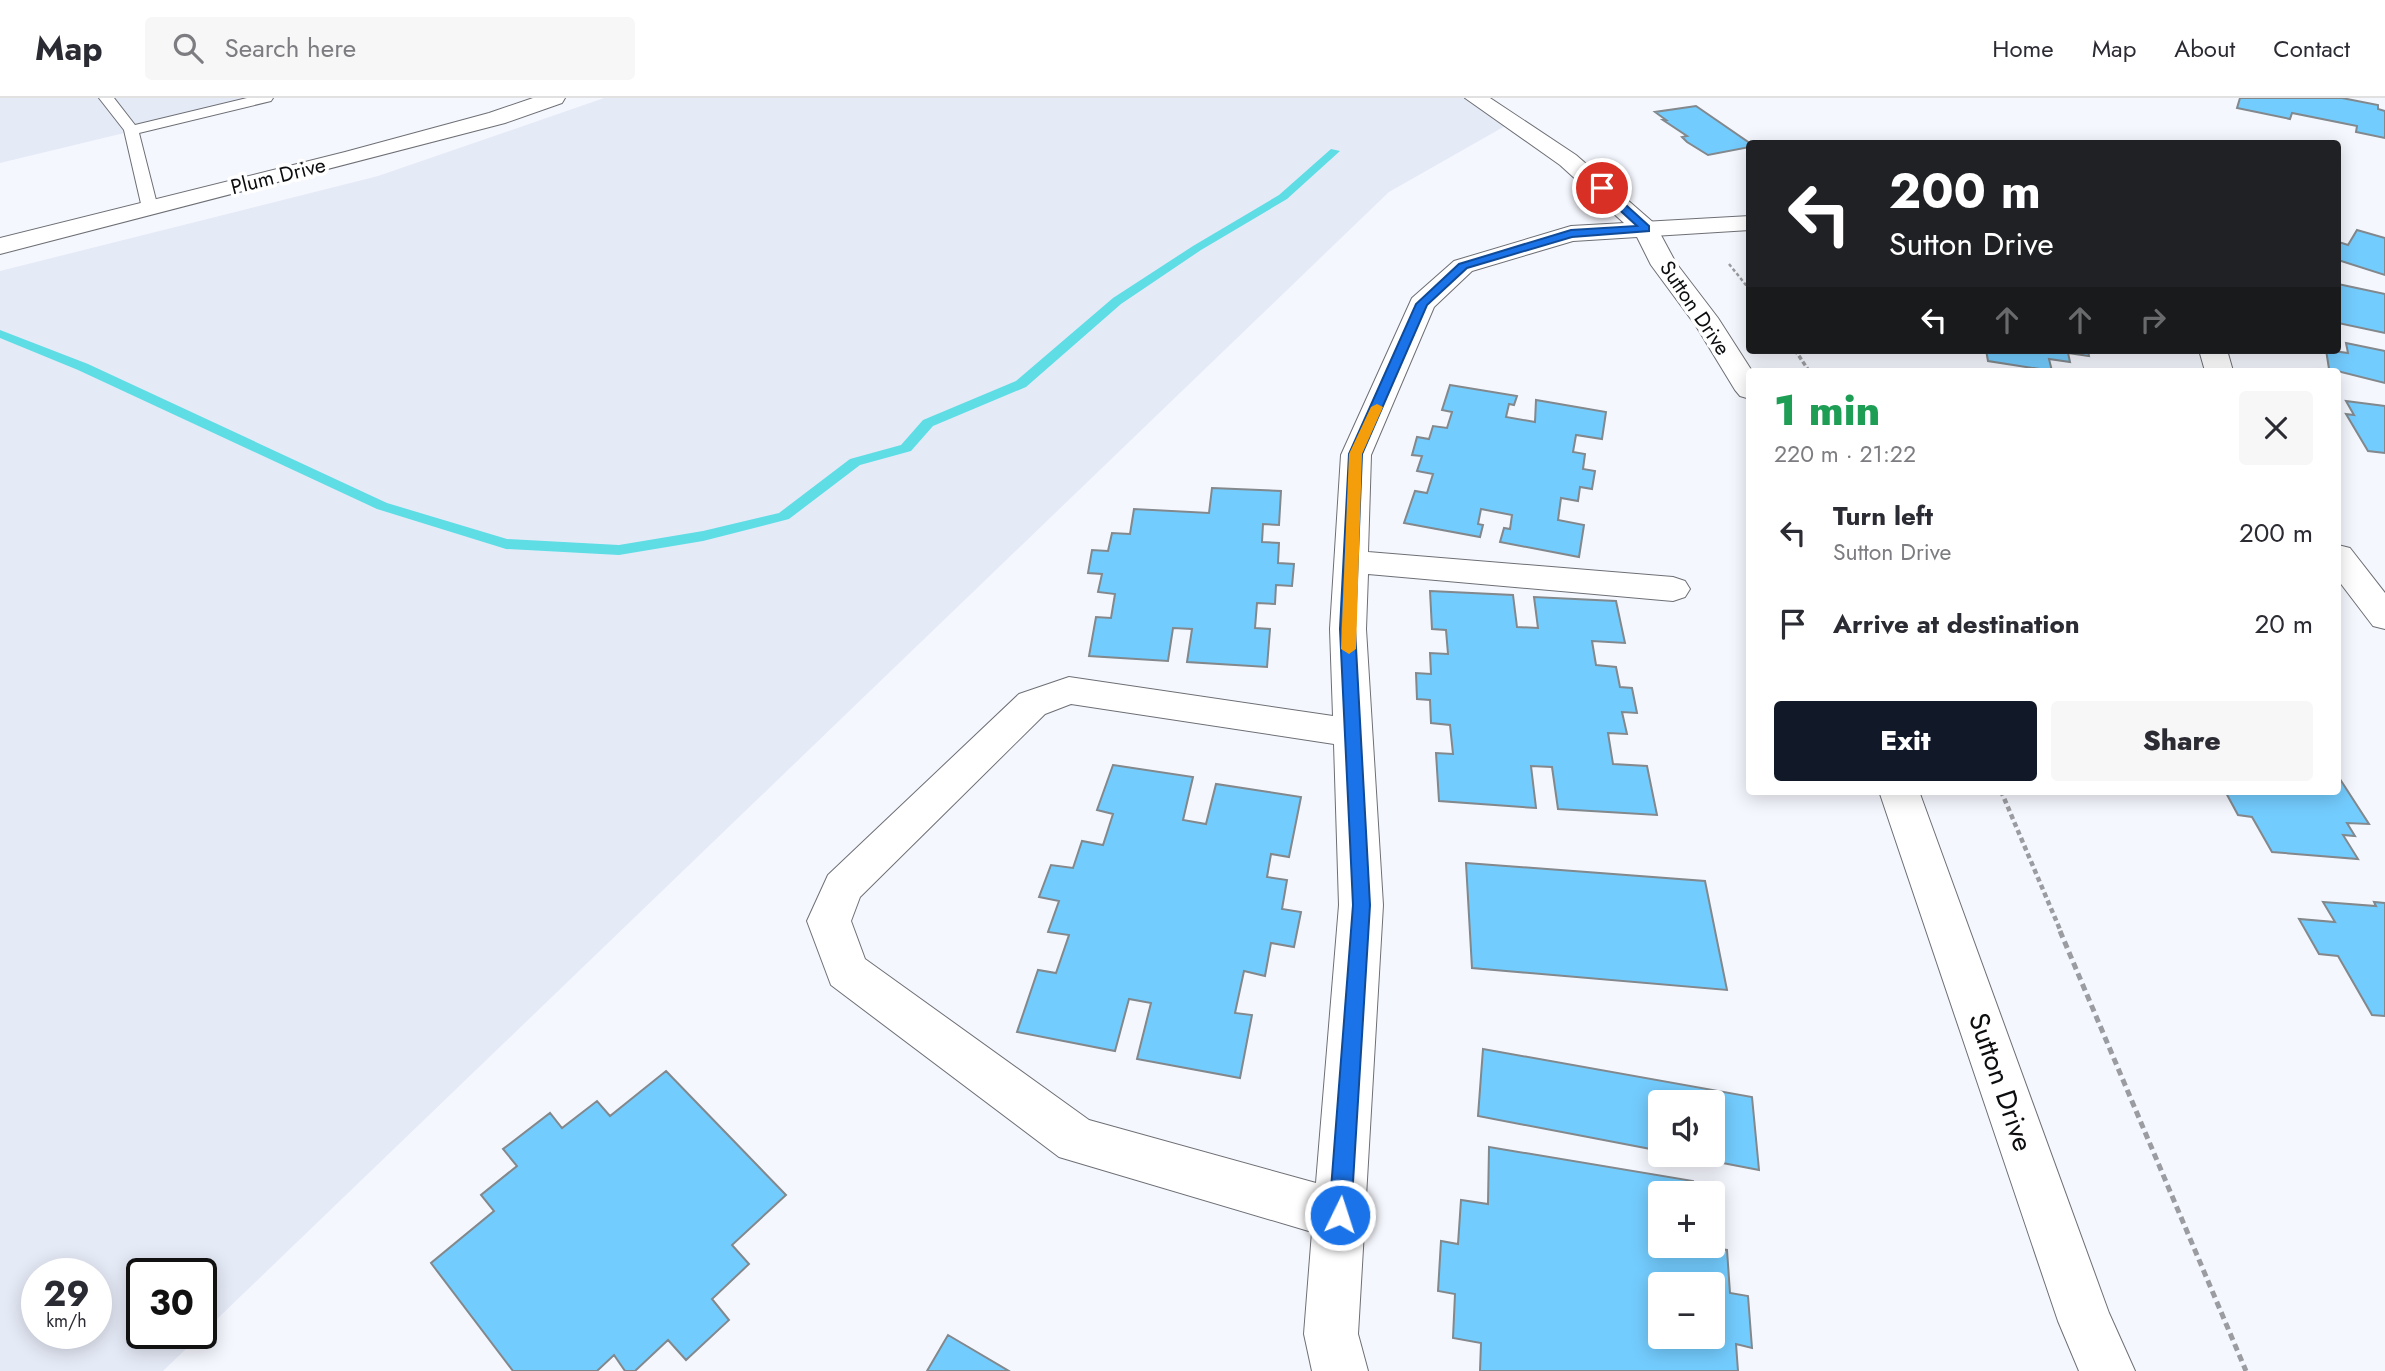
<!DOCTYPE html>
<meta charset="utf-8">
<style>
body{margin:0;font-family:Jost,sans-serif;background:#f7f7f7;color:#2b2b33;height:100vh;display:flex;flex-direction:column;font-size:26px;white-space:nowrap}
*{box-sizing:border-box;margin:0}
p{font-size:23px;color:#7c7c81}
.icon{flex:none;width:38px;height:38px;fill:none;stroke:currentColor;stroke-width:2;stroke-linecap:round;stroke-linejoin:round}
.map{position:relative;flex:1;overflow:hidden}
.drawer{position:absolute;left:1746px;top:270px;width:595px;height:427px;display:flex;flex-direction:column;background:#fff;border-radius:7px;box-shadow:0 4px 18px #0003}
.drawer>*{flex:none}
.hud{position:absolute;left:1746px;top:42px;width:595px;height:214px;border-radius:7px;box-shadow:0 4px 18px #0003;background:#202124;color:#fff;overflow:hidden}
.buttons{position:absolute;left:1648px;top:992px;display:grid;gap:14px}
.buttons a{display:grid;place-items:center;width:77px;height:77px;border-radius:7px;background:#fff;box-shadow:0 4px 18px #0003;font-size:35px}
.speed{position:absolute;left:21px;top:1160px;display:flex;gap:14px;font-size:35px;font-weight:700;text-align:center}
.speed>*{display:grid;place-content:center;width:91px;height:91px;border-radius:50%;background:#fff;box-shadow:0 4px 18px #0003;line-height:1}
.speed small{font-size:18px;font-weight:400}
.speed .limit{border:4px solid #111;border-radius:10px;background:#fff;color:#111}
.pin{position:absolute;display:grid;place-items:center;width:60px;height:60px;color:#fff;margin:-30px;border:4px solid #fff;border-radius:50%;box-shadow:0 2px 7px #0007}
.me{position:absolute;width:77px;margin:-38px;rotate:4deg;stroke-linejoin:round;filter:drop-shadow(0 0 5px #0008)}
.turn{display:flex;align-items:center;gap:24px;height:147px;padding:0 28px;font-size:32px}
.turn .icon{width:91px;height:91px;stroke-width:2.5}
.turn b{display:block;font-size:49px;line-height:60px}
.lanes{display:flex;align-items:center;height:66px;padding:0 28px;background:#0003;justify-content:center;gap:35px;direction:ltr}
.lanes .off{opacity:.35}
.round{display:grid;place-items:center;flex:none;width:74px;height:74px;border-radius:7px;background:#f7f7f7}
.overview{display:flex;align-items:center;justify-content:space-between;height:119px;padding:0 28px}
h1{font-size:42px;font-weight:800;line-height:52px;color:#1e9e55}
.button{display:flex;gap:14px;margin-top:auto;padding:14px 28px}
.button a{flex:1;height:80px;border-radius:7px;background:#111827;color:#fff;font-size:28px;font-weight:800;line-height:80px;text-align:center}
.button a+a{background:#f7f7f7;color:#2b2b33}
ul{padding:0;list-style:none}
li{display:flex;align-items:center;gap:21px;height:91px;padding:0 28px}
li div{flex:1}
li b{display:block;font-size:26px}
li em{font-style:normal}
header{display:flex;align-items:center;gap:42px;box-sizing:border-box;height:98px;padding:0 35px;background:#fff;border-bottom:2px solid #e1e1e2}
header strong{font-size:33px}
nav{display:flex;gap:38px;margin-inline-start:auto;font-size:24px}
.search{width:490px;height:63px;background:#f7f7f7;display:flex;align-items:center;gap:18px;box-sizing:border-box;padding:0 24px;border-radius:7px;color:#7c7c81;font-size:26px}
.map>svg:first-child{display:block}
</style>
<header>
<strong>Map</strong>
<div class="search"><svg class="icon" aria-label="search" viewBox="0 0 24 24"><circle cx="10" cy="10" r="6"/><path d="M15 15l6 6"/></svg>Search here</div>
<nav><a>Home</a><a>Map</a><a>About</a><a>Contact</a></nav>
</header>
<div class="map">
<svg width="2385" height="1273" viewBox="0 0 2385 1273">
<rect width="100%" height="100%" fill="#f5f7fe"/>
<path fill="#e5eaf7" fill-rule="evenodd" d="M 0,0 L 269,0 L 0,65 Z
M 604,0 L 1476,0 L 1514,23 L 1389,94 L 163,1273 L 0,1273 L 0,173 L 378,78 ZM 37,1176 L 96,1176 L 96,1236 L 37,1236 ZM 142,1176 L 201,1176 L 201,1236 L 142,1236 Z"/>
<g fill="none" stroke-linecap="round" stroke-linejoin="round">
<path fill="#5edde5" fill-rule="evenodd" d="M 1331,51 L 1340,53 L 1287,101 L 1201,152 L 1121,206 L 1026,289 L 933,328 L 911,353 L 860,367 L 789,421 L 703,443 L 619,457 L 506,451 L 377,411 L 78,272 L 0,240 L 0,232 L 88,266 L 387,405 L 507,441 L 619,447 L 703,433 L 779,415 L 850,361 L 901,347 L 923,322 L 1016,283 L 1113,200 L 1193,148 L 1279,97 Z"/>
</g>
<path fill="#73ccfe" stroke="#82888c" stroke-width="2" fill-rule="evenodd" d="M 2240,0 L 2342,0 L 2378,7 L 2378,11 L 2385,13 L 2385,40 L 2356,34 L 2357,28 L 2292,15 L 2290,21 L 2237,10 Z
M 1696,8 L 1751,46 L 1750,49 L 1708,57 L 1687,44 L 1682,39 L 1687,38 L 1663,22 L 1666,22 L 1655,14 Z
M 2357,132 L 2385,140 L 2385,177 L 2338,162 L 2339,144 L 2348,147 Z
M 2338,186 L 2385,196 L 2385,235 L 2338,225 Z
M 2346,245 L 2385,253 L 2385,285 L 2329,271 L 2326,252 L 2348,255 Z
M 1986,252 L 2088,252 L 2089,258 L 2068,255 L 2070,264 L 2049,261 L 2052,273 L 1988,263 Z
M 1450,287 L 1517,298 L 1514,307 L 1509,306 L 1506,319 L 1535,324 L 1536,302 L 1606,314 L 1602,341 L 1576,337 L 1573,354 L 1585,356 L 1583,371 L 1595,373 L 1592,391 L 1580,389 L 1578,403 L 1561,400 L 1558,422 L 1584,427 L 1579,459 L 1500,444 L 1504,430 L 1510,431 L 1512,417 L 1481,411 L 1478,426 L 1483,427 L 1480,439 L 1404,425 L 1415,393 L 1427,395 L 1433,376 L 1417,373 L 1422,358 L 1412,357 L 1417,339 L 1429,341 L 1433,328 L 1447,330 L 1452,314 L 1442,312 Z
M 2346,303 L 2385,308 L 2385,355 L 2368,353 L 2346,316 L 2354,317 Z
M 1212,390 L 1281,393 L 1279,427 L 1263,426 L 1262,444 L 1279,445 L 1278,465 L 1294,466 L 1292,488 L 1276,487 L 1275,506 L 1257,505 L 1255,530 L 1270,531 L 1267,569 L 1187,564 L 1192,531 L 1173,530 L 1168,563 L 1089,558 L 1096,519 L 1111,520 L 1115,496 L 1098,494 L 1102,476 L 1088,475 L 1092,452 L 1108,453 L 1112,435 L 1130,436 L 1134,411 L 1209,415 Z
M 1430,493 L 1513,497 L 1517,529 L 1538,530 L 1534,499 L 1616,503 L 1625,545 L 1592,543 L 1596,567 L 1616,569 L 1620,589 L 1632,590 L 1637,615 L 1622,614 L 1627,636 L 1608,635 L 1613,666 L 1647,668 L 1657,717 L 1558,711 L 1552,669 L 1531,668 L 1536,710 L 1439,703 L 1436,655 L 1453,656 L 1450,627 L 1431,625 L 1430,602 L 1417,601 L 1416,575 L 1431,576 L 1430,555 L 1448,556 L 1446,532 L 1432,531 Z
M 1113,667 L 1193,679 L 1183,722 L 1206,726 L 1216,686 L 1301,699 L 1289,759 L 1271,756 L 1267,779 L 1287,782 L 1282,811 L 1301,814 L 1294,849 L 1271,845 L 1265,878 L 1244,873 L 1235,915 L 1252,917 L 1240,980 L 1137,961 L 1151,905 L 1129,901 L 1115,953 L 1017,934 L 1038,872 L 1056,875 L 1069,837 L 1048,834 L 1059,803 L 1039,799 L 1051,767 L 1073,770 L 1082,743 L 1103,747 L 1113,716 L 1097,712 Z
M 2338,678 L 2369,726 L 2347,725 L 2355,738 L 2343,737 L 2358,761 L 2272,754 L 2252,719 L 2238,717 L 2225,693 L 2338,693 Z
M 1466,765 L 1705,783 L 1727,892 L 1472,870 Z
M 2323,804 L 2376,808 L 2374,804 L 2385,805 L 2385,918 L 2372,917 L 2338,858 L 2319,856 L 2299,821 L 2335,824 Z
M 1483,951 L 1752,999 L 1759,1072 L 1681,1057 L 1713,1057 L 1713,1004 L 1661,1004 L 1661,1053 L 1478,1018 Z
M 666,973 L 786,1097 L 732,1147 L 749,1166 L 712,1201 L 729,1222 L 686,1262 L 668,1242 L 635,1273 L 625,1273 L 614,1257 L 597,1273 L 513,1273 L 431,1165 L 494,1113 L 481,1097 L 517,1068 L 503,1051 L 550,1015 L 562,1030 L 597,1003 L 610,1018 Z
M 1489,1049 L 1693,1083 L 1693,1096 L 1661,1096 L 1661,1148 L 1699,1148 L 1727,1152 L 1730,1195 L 1748,1198 L 1752,1250 L 1736,1246 L 1738,1273 L 1480,1273 L 1481,1245 L 1453,1240 L 1455,1196 L 1438,1193 L 1441,1143 L 1458,1146 L 1461,1102 L 1488,1106 ZM 1661,1186 L 1713,1186 L 1713,1239 L 1661,1239 Z
M 948,1237 L 1009,1273 L 927,1273 Z"/>
<g fill="none" stroke-linecap="round" stroke-linejoin="round">
<defs>
<path id="service" d="M 99,0 L 114,0 L 135,27 L 247,0 L 273,0 L 271,3 L 139,35 L 158,110 L 150,115 L 142,110 L 124,32 Z"/>
<path id="minor" d="M 1750,118 L 1750,132 L 1573,143 L 1472,173 L 1434,209 L 1371,357 L 1368,454 L 1673,479 L 1685,483 L 1690,491 L 1685,499 L 1673,503 L 1368,476 L 1366,531 L 1383,807 L 1358,1236 L 1368,1273 L 1312,1273 L 1304,1236 L 1312,1134 L 1059,1059 L 831,887 L 807,823 L 828,777 L 1019,596 L 1069,579 L 1333,618 L 1330,531 L 1341,357 L 1412,200 L 1454,163 L 1571,128 ZM 1071,606 L 1334,646 L 1339,807 L 1316,1085 L 1089,1022 L 865,861 L 851,823 L 860,799 L 1045,616 Z
M 2199,252 L 2227,252 L 2233,273 L 2205,273 Z
M 2338,447 L 2350,450 L 2385,495 L 2385,531 L 2373,528 L 2338,482 Z"/>
<path id="tertiary" d="M 533,0 L 565,0 L 562,5 L 505,25 L 0,156 L 0,140 L 345,54 L 489,15 Z
M 1465,0 L 1490,0 L 1576,57 L 1655,126 L 1676,165 L 1718,220 L 1752,273 L 1750,273 L 1750,301 L 1740,298 L 1735,292 L 1696,228 L 1651,167 L 1635,135 L 1560,67 Z
M 1879,693 L 1919,693 L 2109,1215 L 2135,1273 L 2079,1273 L 2058,1223 Z"/>
</defs>
<use href="#service" stroke="#6d6f75" stroke-width="2"/>
<use href="#minor" stroke="#6d6f75" stroke-width="2"/>
<use href="#tertiary" stroke="#6d6f75" stroke-width="2"/>
<path stroke="#9a9ca1" stroke-width="2.5" stroke-dasharray="3.5 2.5" stroke-linecap="butt" d="M 1729,166 L 1750,192"/>
<path stroke="#9a9ca1" stroke-width="3.5" stroke-dasharray="4.5 2.5" stroke-linecap="butt" d="M 1795,252 L 1809,273"/>
<path stroke="#9a9ca1" stroke-width="4.5" stroke-dasharray="5 3.5" stroke-linecap="butt" d="M 2001,693 L 2061,834"/>
<path stroke="#9a9ca1" stroke-width="5" stroke-dasharray="7 4.5" stroke-linecap="butt" d="M 2060,833 L 2246,1273"/>
<use href="#service" fill="#fff" fill-rule="evenodd"/>
<use href="#minor" fill="#fff" fill-rule="evenodd"/>
<use href="#tertiary" fill="#fff" fill-rule="evenodd"/>
</g>
<path fill="#1a73e8" stroke="#114b97" stroke-width="2" d="M 1598,88 L 1605,88 L 1649,128 L 1649,133 L 1572,139 L 1467,170 L 1427,207 L 1362,356 L 1355,531 L 1370,807 L 1351,1117 L 1347,1125 L 1340,1128 L 1332,1125 L 1329,1117 L 1353,807 L 1340,531 L 1349,356 L 1416,206 L 1459,166 L 1571,132 L 1637,128 L 1598,92 Z"/>
<path fill="#f59e0b" d="M 1377,306 L 1383,309 L 1362,356 L 1356,551 L 1349,556 L 1341,551 L 1349,356 L 1371,309 Z"/>
<g text-anchor="middle" dominant-baseline="central" stroke-width="7" stroke-linejoin="round" paint-order="stroke">
<g font-size="21" fill="#0c0d0f" stroke="#fff">
<text transform="translate(278 78) rotate(-14)">Plum Drive</text>
<text transform="translate(1695 210) rotate(56)">Sutton Drive</text>
</g>
<g font-size="28" fill="#0c0d0f" stroke="#fff">
<text transform="translate(2001 984) rotate(71)">Sutton Drive</text>
</g>
</g>
</svg>
<div class="buttons">
<a><svg class="icon" aria-label="sound" viewBox="0 0 24 24"><path d="M4 9h4l5-4v14l-5-4H4zM17 9q2 3 0 6"/></svg></a>
<a>+</a>
<a>−</a>
</div>
<div class="speed"><div>29<small>km/h</small></div><div class="limit">30</div></div>
<div class="pin" style="left:1602px;top:90px;background:#d93025"><svg class="icon" aria-label="arrive" viewBox="0 0 24 24"><path d="M6 21V4h12l-3 4 3 4H6"/></svg></div>
<svg class="me" style="left:1340px;top:1117px" viewBox="-20 -20 40 40"><circle r="17" fill="#1a73e8" stroke="#fff" stroke-width="3"/><path d="M0-11L8 9 0 5-8 9z" fill="#fff"/></svg>
<div class="hud">
<div class="turn"><svg class="icon" aria-label="left" viewBox="0 0 24 24"><path d="M17 20v-9H6M10 6l-5 5 5 5"/></svg><div><b>200 m</b>Sutton Drive</div></div>
<div class="lanes"><svg class="icon" aria-label="left" viewBox="0 0 24 24"><path d="M17 20v-9H6M10 6l-5 5 5 5"/></svg><svg class="icon off" aria-label="ahead" viewBox="0 0 24 24"><path d="M12 20V5M6 11l6-6 6 6"/></svg><svg class="icon off" aria-label="ahead" viewBox="0 0 24 24"><path d="M12 20V5M6 11l6-6 6 6"/></svg><svg class="icon off" aria-label="right" viewBox="0 0 24 24"><path d="M7 20v-9h11M14 6l5 5-5 5"/></svg></div>
</div>
<section class="drawer">
<div class="overview"><div><h1>1 min</h1><p>220 m · 21:22</p></div><a class="round"><svg class="icon" aria-label="close" viewBox="0 0 24 24"><path d="M6 6l12 12M18 6L6 18"/></svg></a></div>
<ul>
<li><svg class="icon" aria-label="left" viewBox="0 0 24 24"><path d="M17 20v-9H6M10 6l-5 5 5 5"/></svg><div><b>Turn left</b><p>Sutton Drive</p></div><em>200 m</em></li>
<li><svg class="icon" aria-label="arrive" viewBox="0 0 24 24"><path d="M6 21V4h12l-3 4 3 4H6"/></svg><div><b>Arrive at destination</b></div><em>20 m</em></li>
</ul>
<div class="button"><a>Exit</a><a>Share</a></div>
</section>
</div>
